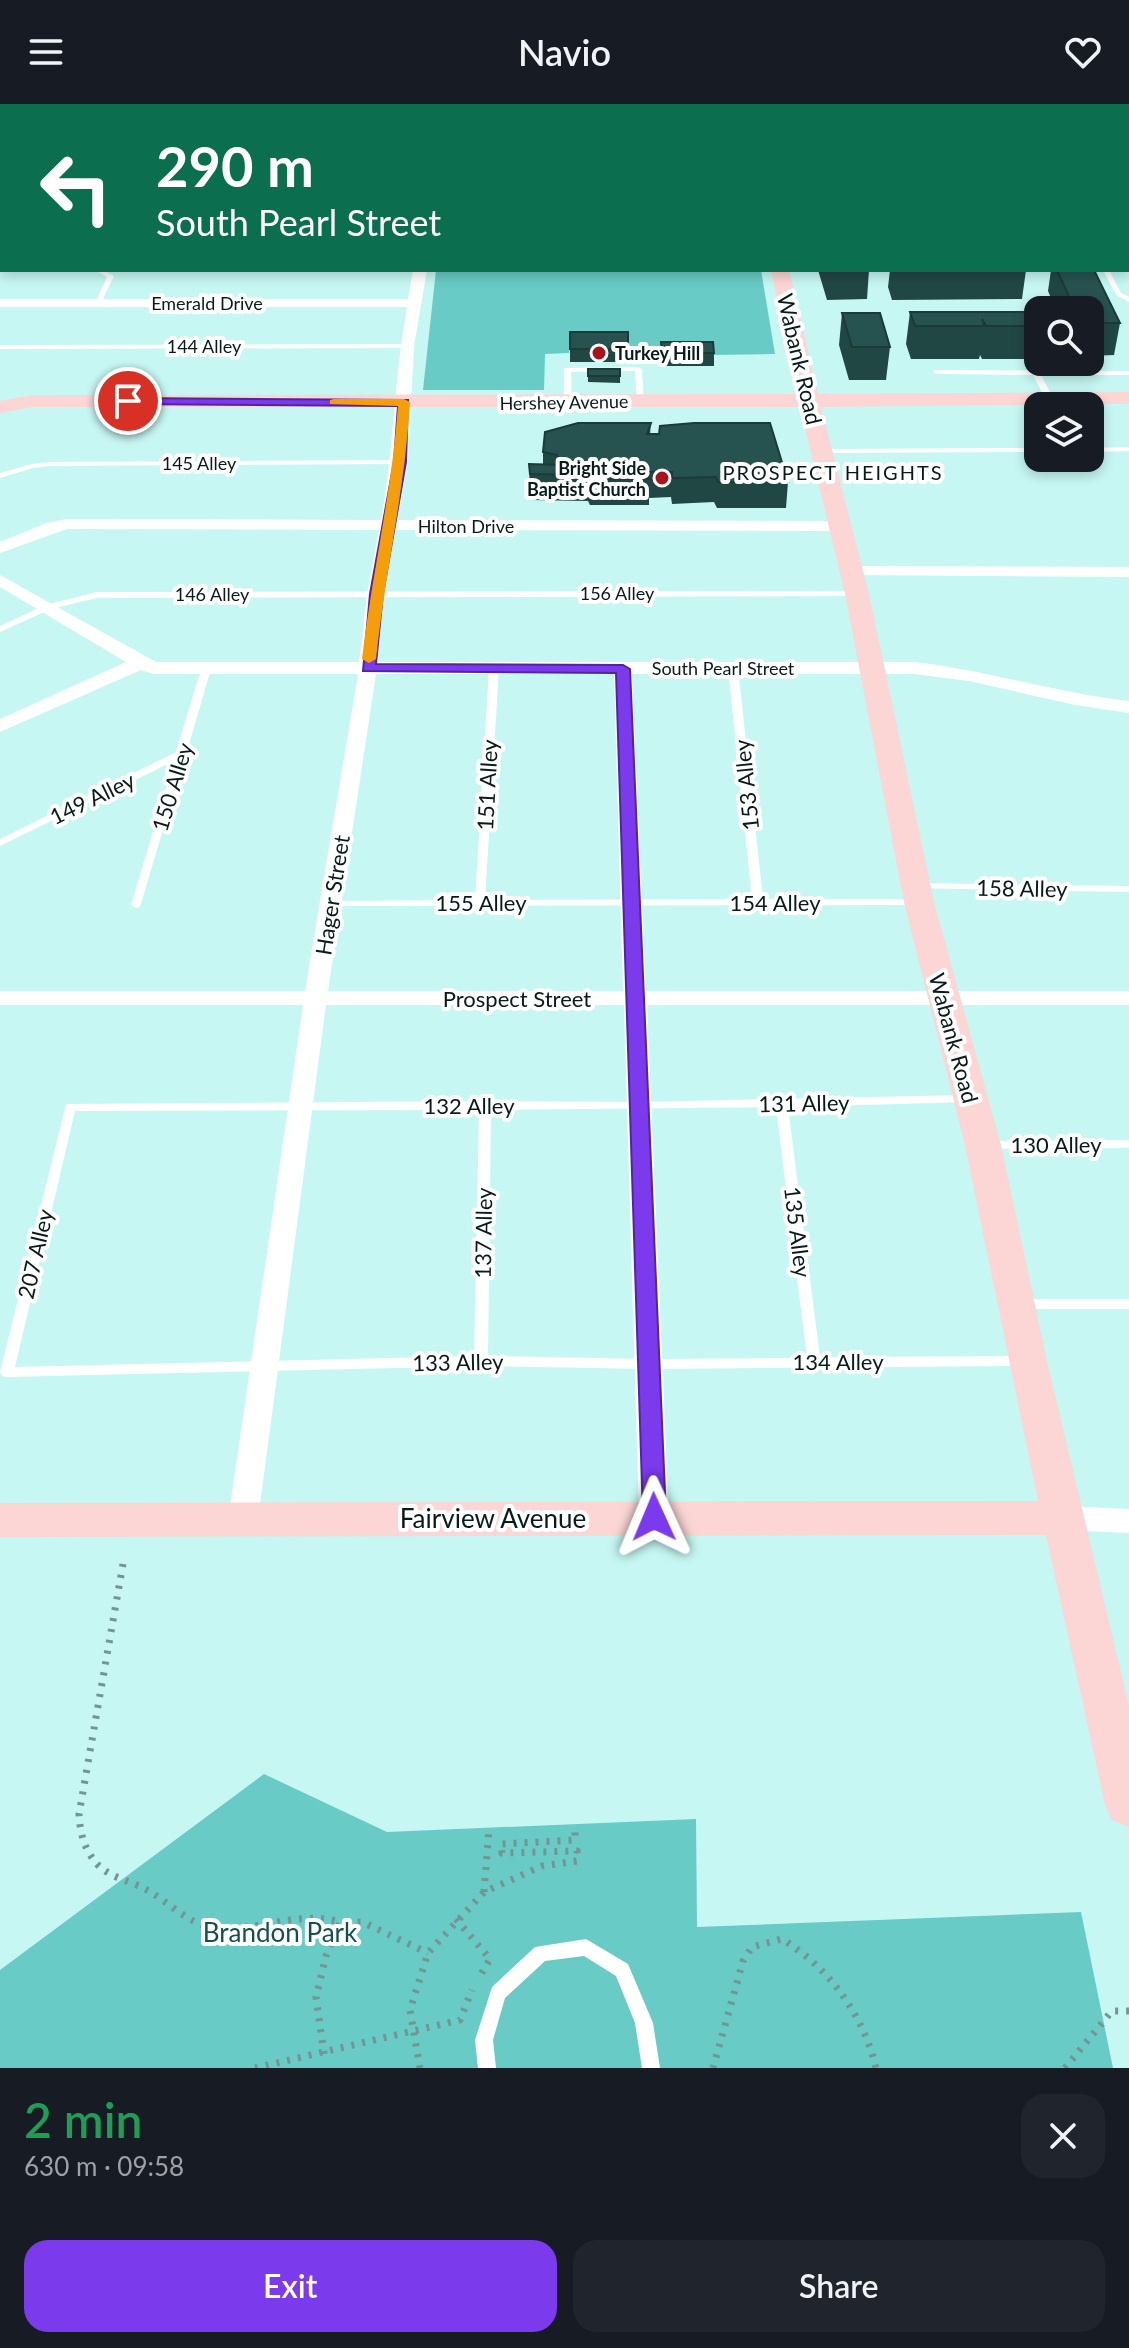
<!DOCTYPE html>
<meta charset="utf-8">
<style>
body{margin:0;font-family:Lato,sans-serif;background:#20242c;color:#f1f3f6;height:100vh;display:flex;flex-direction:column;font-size:30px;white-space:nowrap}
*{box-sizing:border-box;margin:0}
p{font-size:26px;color:#9ea1a6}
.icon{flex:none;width:44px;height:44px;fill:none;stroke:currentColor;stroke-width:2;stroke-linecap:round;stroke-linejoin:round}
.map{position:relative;height:1964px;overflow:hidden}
.sheet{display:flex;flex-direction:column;background:#171b24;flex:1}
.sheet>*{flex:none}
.guide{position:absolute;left:0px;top:0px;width:1130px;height:168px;box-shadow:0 4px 12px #0003;background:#0b6e4f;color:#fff;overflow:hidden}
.buttons{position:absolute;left:1024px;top:192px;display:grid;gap:16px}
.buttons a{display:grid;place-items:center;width:80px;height:80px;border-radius:16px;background:#171b24;box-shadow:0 4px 12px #0003;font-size:40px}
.pin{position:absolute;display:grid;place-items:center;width:68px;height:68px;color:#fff;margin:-34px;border:4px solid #fff;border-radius:50%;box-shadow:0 2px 8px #0007}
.me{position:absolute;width:88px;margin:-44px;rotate:359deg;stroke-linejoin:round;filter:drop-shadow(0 0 6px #0008)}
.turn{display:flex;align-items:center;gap:28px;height:168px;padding:0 24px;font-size:36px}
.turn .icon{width:104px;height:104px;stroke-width:2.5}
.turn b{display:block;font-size:56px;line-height:68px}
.round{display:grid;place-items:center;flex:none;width:84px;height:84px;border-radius:24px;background:#20242c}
.headline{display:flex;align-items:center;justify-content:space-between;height:136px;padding:0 24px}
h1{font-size:48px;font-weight:600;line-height:60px;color:#1e9e55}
.action{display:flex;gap:16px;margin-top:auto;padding:16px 24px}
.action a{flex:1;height:92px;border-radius:24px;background:#7c3aed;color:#fff;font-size:32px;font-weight:600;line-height:92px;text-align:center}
.action a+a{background:#20242c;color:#f1f3f6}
header{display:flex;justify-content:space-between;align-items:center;height:104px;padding:0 24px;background:#171b24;font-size:36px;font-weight:600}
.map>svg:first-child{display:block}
</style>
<header><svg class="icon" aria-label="menu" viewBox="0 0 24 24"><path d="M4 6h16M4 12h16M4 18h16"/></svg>Navio<svg class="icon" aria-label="heart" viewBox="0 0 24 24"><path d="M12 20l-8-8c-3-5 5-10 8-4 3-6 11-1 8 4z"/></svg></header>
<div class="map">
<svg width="1129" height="1964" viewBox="0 0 1129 1964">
<rect width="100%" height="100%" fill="#c6f7f3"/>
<path fill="#68cbc6" d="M 436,166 L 761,166 L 775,250 L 629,252 L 627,240 L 570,240 L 569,249 L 545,250 L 544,286 L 423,286 Z
M 264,1670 L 387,1728 L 696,1715 L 697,1823 L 1081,1808 L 1113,1964 L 0,1964 L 0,1866 Z"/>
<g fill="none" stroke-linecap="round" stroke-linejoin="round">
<path stroke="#739694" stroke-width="7" stroke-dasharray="3 8" stroke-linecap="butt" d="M 123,1460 L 79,1710 C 80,1729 84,1746 98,1761 C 111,1774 131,1777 147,1786 C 170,1799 190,1822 217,1824 C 260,1827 298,1806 340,1818
M 484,1788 L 489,1725
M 456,1815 L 490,1855 L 481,1870
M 324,1950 L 316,1893 L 326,1852 L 340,1818 L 362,1818 L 428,1849
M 255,1964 L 460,1916 L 472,1886
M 420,1964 L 410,1906 L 428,1849 L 484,1788 L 542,1762 L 577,1757 L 577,1747 L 502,1749 L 501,1740 L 575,1736 L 575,1721
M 713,1964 L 743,1857 L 752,1843 L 782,1835 C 829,1864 863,1910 876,1964
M 1065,1964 L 1112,1907 L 1129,1907"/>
<path fill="#fff" fill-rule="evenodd" d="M 1015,0 L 1021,0 L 1022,2 L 1016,2 Z
M 0,162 L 2,162 L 2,166 L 0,166 Z
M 95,166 L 103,166 L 114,172 L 101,199 L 98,201 L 95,199 L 107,173 Z
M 1103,166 L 1109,166 L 1121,189 L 1129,193 L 1129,198 L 1116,191 Z
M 410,240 L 410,244 L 407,244 L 0,245 L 0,241 Z
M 638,263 L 642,265 L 644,299 L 637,297 L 635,267 L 571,268 L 572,298 L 568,300 L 564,298 L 564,264 Z
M 934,266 L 1129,267 L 1129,271 L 1041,271 L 1053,294 L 1049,296 L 1045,294 L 1033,271 L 937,270 L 933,268 Z
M 1129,343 L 1129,347 L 1090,348 L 1090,344 Z
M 1038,344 L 1038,348 L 820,349 L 816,347 L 820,345 Z
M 400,356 L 404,358 L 403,360 L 50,362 L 33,364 L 0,374 L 0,369 L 32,360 L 50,358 Z
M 857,487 L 861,490 L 860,492 L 97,494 L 51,505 L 0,528 L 0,522 L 45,501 L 97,488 Z
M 494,561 L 499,564 L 485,796 L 752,795 L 728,564 L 733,561 L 738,564 L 763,795 L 918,795 L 923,798 L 918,801 L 325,802 L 324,800 L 325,798 L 329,797 L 475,796 L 489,564 Z
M 206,562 L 211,565 L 187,647 L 188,649 L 185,652 L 140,803 L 136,804 L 131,801 L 174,657 L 0,742 L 0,735 L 176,648 L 201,565 Z
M 916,779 L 1129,782 L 1129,788 L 912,784 L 911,782 Z
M 967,991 L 973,995 L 971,998 L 788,1003 L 820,1253 L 1023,1252 L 1028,1253 L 1030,1257 L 1028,1261 L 1023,1262 L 649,1265 L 481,1262 L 7,1273 L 2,1272 L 0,1268 L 66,1000 L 485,997 L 638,998 ZM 776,1003 L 807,1254 L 649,1255 L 488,1252 L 491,1006 ZM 479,1006 L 474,1252 L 15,1263 L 75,1007 Z
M 1129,1036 L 1129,1044 L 984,1045 L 978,1041 L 984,1037 Z
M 1022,1195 L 1129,1195 L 1129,1205 L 1022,1205 L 1017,1203 L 1015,1200 L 1017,1197 Z
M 586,1835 L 628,1860 L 653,1919 L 660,1964 L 642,1964 L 635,1919 L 616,1872 L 584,1852 L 545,1857 L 505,1894 L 493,1936 L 496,1964 L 478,1964 L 475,1936 L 492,1883 L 535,1843 Z"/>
<path fill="#fff" fill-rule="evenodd" d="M 1122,0 L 1129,0 L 1129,4 L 1128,2 Z
M 0,39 L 2,39 L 2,47 L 0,47 Z
M 0,92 L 2,92 L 2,100 L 0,100 Z
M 1128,116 L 1129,116 L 1129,124 L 1128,124 Z
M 413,166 L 427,166 L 414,242 L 408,358 L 398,416 L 840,417 L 848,422 L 840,427 L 396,426 L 385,490 L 378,558 L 914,558 C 987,566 1056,589 1129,597 L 1129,609 L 1075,601 L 969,577 L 914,570 L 632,570 L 646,887 L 1129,887 L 1129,901 L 647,901 L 669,1413 L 664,1421 L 654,1425 L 644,1421 L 639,1413 L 624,901 L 326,901 L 258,1416 L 253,1425 L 243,1428 L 233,1425 L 228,1416 L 303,901 L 0,901 L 0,887 L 305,887 L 358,570 L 154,570 L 141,566 L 0,628 L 0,615 L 126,558 L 0,483 L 0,471 L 156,558 L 359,558 L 367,490 L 379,426 L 67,425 L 0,449 L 0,438 L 46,419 L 67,415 L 381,416 C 394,345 394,274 407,203 L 0,203 L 0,195 L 408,195 ZM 376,570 L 614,570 L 623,887 L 328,887 Z
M 851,462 L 1129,463 L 1129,473 L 845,471 L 842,467 L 845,463 Z
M 1065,1402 L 1129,1405 L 1129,1429 L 1065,1426 L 1055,1422 L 1050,1414 L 1055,1406 Z"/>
<path fill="#fbd6d4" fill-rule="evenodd" d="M 731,0 L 747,0 L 747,2 L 731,2 Z
M 771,166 L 789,166 L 818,290 L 1129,288 L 1129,300 L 821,303 L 869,490 L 934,798 L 1001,1041 L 1047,1257 L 1129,1602 L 1129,1723 L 1112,1716 L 1105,1701 L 1046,1431 L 0,1433 L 0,1399 L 1038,1397 L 965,1041 L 904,798 L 845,490 L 800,303 L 32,303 L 0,309 L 0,297 L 32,291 L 797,290 Z"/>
</g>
<path fill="#214745" d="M 311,0 L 580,0 L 580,2 L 311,2 Z
M 818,166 L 869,166 L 867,195 L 827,196 Z
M 890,166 L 1026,166 L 1022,195 L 892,196 L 888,183 Z
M 1051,166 L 1094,166 L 1120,219 L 1114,251 L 1090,252 L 1090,206 L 1056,206 L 1048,187 Z
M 910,208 L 1038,208 L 1038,255 L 982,255 L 980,251 L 979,255 L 911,255 L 906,240 Z
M 842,209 L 890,243 L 886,276 L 849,276 L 839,241 Z
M 570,228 L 628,245 L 628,258 L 570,258 Z
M 661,238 L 714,249 L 714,262 L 661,262 Z
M 620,265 L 620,279 L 588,278 L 588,272 Z
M 651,319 L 650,330 L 788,378 L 786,404 L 717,404 L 714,398 L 672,400 L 671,393 L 649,394 L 649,401 L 590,401 L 588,397 L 530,396 L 529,360 L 543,361 L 543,348 Z"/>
<path fill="#265350" stroke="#1b3a38" stroke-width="2" d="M 1057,166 L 1094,166 L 1120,219 L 1090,219 L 1090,206 L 1075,206 Z
M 910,208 L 1038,208 L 1038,222 L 986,222 L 982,215 L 984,222 L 915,222 Z
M 842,209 L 880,209 L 890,243 L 852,243 Z
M 570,228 L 628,228 L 628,245 L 570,245 Z
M 661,238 L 713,238 L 714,249 L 662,249 Z
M 588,265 L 620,265 L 620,272 L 588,272 Z
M 578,319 L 651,319 L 647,330 L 659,330 L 660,322 L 694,319 L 770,319 L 788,378 L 718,378 L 716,373 L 672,374 L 672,368 L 650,368 L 649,375 L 590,375 L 588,371 L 530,370 L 529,360 L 562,361 L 557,351 L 543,348 L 545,328 Z"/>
<path fill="#7c3aed" stroke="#51269a" stroke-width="2" d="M 128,294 L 408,296 L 406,358 L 383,490 L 376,560 L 623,561 L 630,565 L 666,1413 L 662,1420 L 654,1422 L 646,1420 L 643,1413 L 616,569 L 363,567 L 370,490 L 394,358 L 398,302 L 124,300 L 124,295 Z"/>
<path fill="#f59e0b" d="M 334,295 L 404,295 L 410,298 C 405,385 385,469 376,555 L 369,559 L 362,555 C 372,470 392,387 398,302 L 330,300 L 330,296 Z"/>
<g fill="#a8131c" stroke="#fff" stroke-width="3">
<circle cx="599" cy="249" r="8"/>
<circle cx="662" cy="374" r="8"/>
</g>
<g text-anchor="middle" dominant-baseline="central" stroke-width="8" stroke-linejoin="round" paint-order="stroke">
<g font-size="18" fill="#081b1a" stroke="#fff">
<text x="207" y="199">Emerald Drive</text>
<text x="204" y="242">144 Alley</text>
<text transform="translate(564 298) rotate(-1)">Hershey Avenue</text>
<text x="199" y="359">145 Alley</text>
<text x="466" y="422">Hilton Drive</text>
<text x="617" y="489">156 Alley</text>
<text x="212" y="490">146 Alley</text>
<text x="723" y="564">South Pearl Street</text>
</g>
<g font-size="18" font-weight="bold" fill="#081b1a" stroke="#fff" text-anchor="start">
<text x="615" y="249">Turkey Hill</text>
<text x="646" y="364" text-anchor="end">Bright Side<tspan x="646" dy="21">Baptist Church</tspan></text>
</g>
<g font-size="20" letter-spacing="2" fill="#081b1a" stroke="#fff">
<text x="833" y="368">PROSPECT HEIGHTS</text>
</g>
<g font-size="22" fill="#081b1a" stroke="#fff">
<text transform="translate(800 255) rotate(77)">Wabank Road</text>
<text transform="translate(487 681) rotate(-87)">151 Alley</text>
<text transform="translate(746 681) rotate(-96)">153 Alley</text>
<text transform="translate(172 683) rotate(-73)">150 Alley</text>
<text transform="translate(92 694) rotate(-26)">149 Alley</text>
<text transform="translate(1022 784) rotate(1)">158 Alley</text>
<text transform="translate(332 791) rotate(-81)">Hager Street</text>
<text x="481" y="798">155 Alley</text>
<text x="775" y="798">154 Alley</text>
<text x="517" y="894">Prospect Street</text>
<text transform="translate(954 934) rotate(75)">Wabank Road</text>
<text transform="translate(804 999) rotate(-1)">131 Alley</text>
<text x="469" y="1001">132 Alley</text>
<text x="1056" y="1040">130 Alley</text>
<text transform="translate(798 1128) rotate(83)">135 Alley</text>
<text transform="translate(483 1129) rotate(-89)">137 Alley</text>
<text transform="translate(35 1150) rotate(-77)">207 Alley</text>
<text x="838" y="1257">134 Alley</text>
<text transform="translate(458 1258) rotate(-1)">133 Alley</text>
</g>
<g font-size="26" fill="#081b1a" stroke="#fff">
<text x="493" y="1414">Fairview Avenue</text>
</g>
<g font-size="26" fill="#15504d" stroke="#fff">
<text x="280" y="1828">Brandon Park</text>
</g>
</g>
</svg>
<div class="buttons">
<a><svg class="icon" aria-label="search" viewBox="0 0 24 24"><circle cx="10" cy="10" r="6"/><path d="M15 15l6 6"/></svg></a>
<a><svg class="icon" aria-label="layers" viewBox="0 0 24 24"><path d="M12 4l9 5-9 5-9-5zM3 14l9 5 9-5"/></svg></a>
</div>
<div class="pin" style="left:128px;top:297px;background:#d93025"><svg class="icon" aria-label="arrive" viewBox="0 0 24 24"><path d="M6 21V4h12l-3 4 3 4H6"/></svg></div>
<svg class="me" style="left:654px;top:1413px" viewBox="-20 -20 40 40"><path d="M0-17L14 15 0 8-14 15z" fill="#7c3aed" stroke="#fff" stroke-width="4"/></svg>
<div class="guide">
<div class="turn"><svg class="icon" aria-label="left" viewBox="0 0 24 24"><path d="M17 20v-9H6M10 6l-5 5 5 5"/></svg><div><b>290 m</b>South Pearl Street</div></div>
</div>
</div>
<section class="sheet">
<div class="headline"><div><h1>2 min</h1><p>630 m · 09:58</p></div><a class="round"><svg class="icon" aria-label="close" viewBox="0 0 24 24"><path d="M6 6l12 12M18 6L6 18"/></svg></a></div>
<div class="action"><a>Exit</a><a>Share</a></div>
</section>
